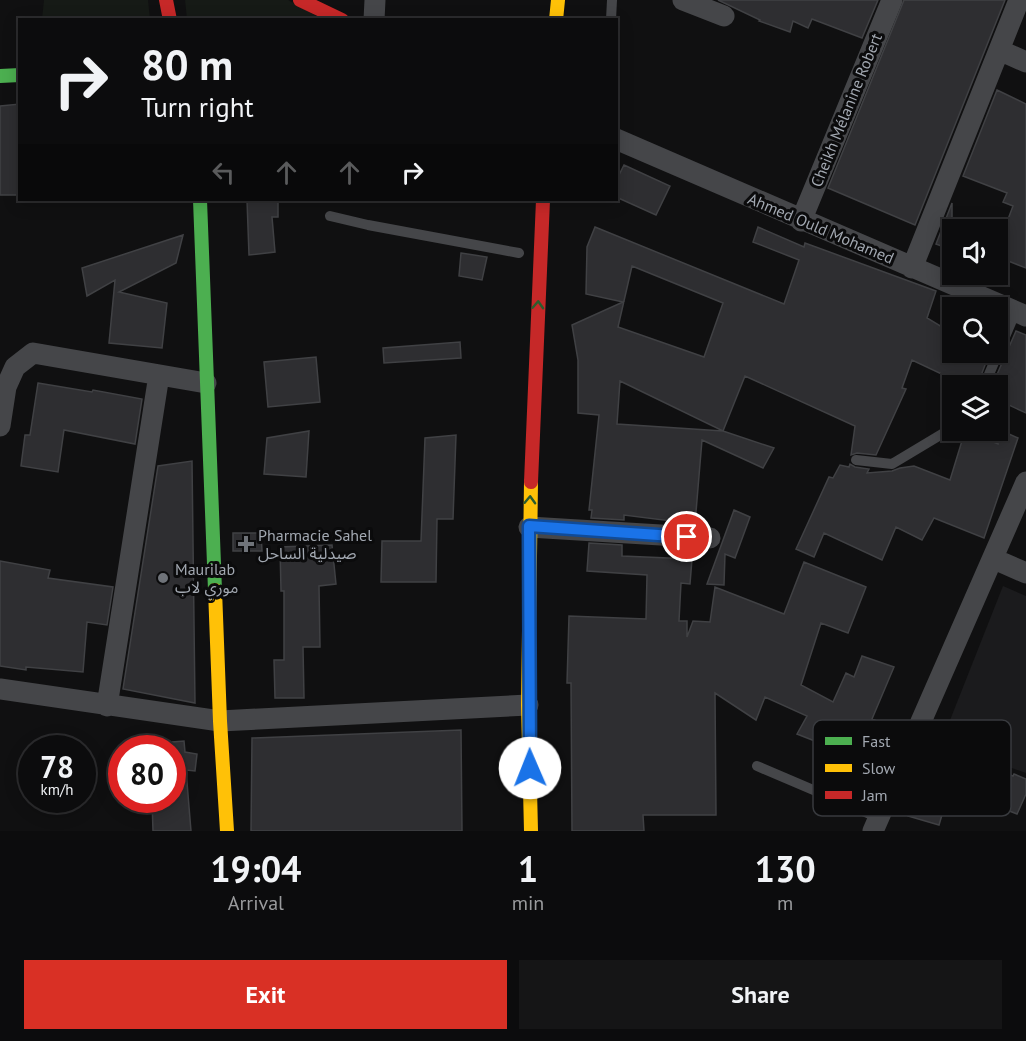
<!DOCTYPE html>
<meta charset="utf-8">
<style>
body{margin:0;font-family:"PT Sans","Noto Sans Arabic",sans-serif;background:#151516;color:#f1f3f6;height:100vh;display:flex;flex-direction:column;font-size:22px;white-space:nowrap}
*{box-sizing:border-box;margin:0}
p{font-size:20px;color:#9a9b9d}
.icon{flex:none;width:33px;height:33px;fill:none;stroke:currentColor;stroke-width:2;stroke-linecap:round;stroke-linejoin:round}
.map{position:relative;height:831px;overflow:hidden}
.side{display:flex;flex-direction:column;background:#0c0c0d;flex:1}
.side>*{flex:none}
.guide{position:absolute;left:18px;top:18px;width:600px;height:183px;border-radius:0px;box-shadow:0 3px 15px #0003,0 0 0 2px #2c2c2e;background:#0c0c0d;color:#f1f3f6;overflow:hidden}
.tools{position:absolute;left:942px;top:219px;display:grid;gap:12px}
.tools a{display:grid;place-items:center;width:66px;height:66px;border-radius:0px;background:#0c0c0d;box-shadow:0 3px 15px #0003,0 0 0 2px #2c2c2e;font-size:30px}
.speed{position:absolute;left:18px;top:735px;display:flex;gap:12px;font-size:30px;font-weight:700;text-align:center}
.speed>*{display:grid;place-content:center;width:78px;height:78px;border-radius:50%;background:#0c0c0d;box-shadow:0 3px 15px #0003,0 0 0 2px #2c2c2e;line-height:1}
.speed small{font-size:15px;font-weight:400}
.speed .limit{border:9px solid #d22;background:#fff;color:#111}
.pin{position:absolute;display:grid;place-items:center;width:51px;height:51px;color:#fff;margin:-26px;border:3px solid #fff;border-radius:50%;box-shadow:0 2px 6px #0007}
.me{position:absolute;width:66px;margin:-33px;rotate:359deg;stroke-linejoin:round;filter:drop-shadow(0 0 4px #0008)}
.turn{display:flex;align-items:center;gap:21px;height:126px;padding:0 24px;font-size:27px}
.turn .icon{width:78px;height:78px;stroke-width:2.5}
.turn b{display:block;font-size:42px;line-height:51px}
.lanes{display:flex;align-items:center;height:57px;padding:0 24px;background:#0003;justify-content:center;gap:30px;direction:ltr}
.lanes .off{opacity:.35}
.eta{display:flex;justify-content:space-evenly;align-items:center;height:102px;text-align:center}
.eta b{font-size:36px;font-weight:800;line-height:42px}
.action{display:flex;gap:12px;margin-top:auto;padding:12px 24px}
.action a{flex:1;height:69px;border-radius:0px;background:#d93025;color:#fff;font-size:24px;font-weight:800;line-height:69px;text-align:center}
.action a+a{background:#151516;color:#f1f3f6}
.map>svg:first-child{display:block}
</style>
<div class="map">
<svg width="1026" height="831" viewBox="0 0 1026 831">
<rect width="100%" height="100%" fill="#101011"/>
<path fill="#1b1b1d" d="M 1003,586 L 1026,596 L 1026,773 L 941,743 Z"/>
<path fill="#161a16" d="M 44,0 L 148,0 L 150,19 L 42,19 Z
M 185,0 L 288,0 L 322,19 L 187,19 Z"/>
<path fill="#2e2e31" stroke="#404144" stroke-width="1.5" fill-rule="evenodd" d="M 718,0 L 878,0 L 862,38 L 812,19 L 808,28 L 793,21 L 790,32 L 759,21 L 760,20 Z
M 904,0 L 1005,0 L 915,225 L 828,188 Z
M 997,90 L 1026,104 L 1026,268 L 998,257 L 998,246 L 1013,206 L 1003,202 L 1007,193 L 963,176 Z
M 20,104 L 20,195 L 0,195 L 0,106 Z
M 624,165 L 670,186 L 656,215 L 616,197 L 616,181 Z
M 247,200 L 278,200 L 278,217 L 272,217 L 275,252 L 249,255 Z
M 952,203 L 952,250 L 936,244 Z
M 595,227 L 784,304 L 799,260 L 753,242 L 758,227 L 804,247 L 805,243 L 936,291 L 927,318 L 952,333 L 952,352 L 990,352 L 977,386 L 967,386 L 912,360 L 902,388 L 906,389 L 876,455 L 857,453 L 851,455 L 855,426 L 745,376 L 723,431 L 620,381 L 617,424 L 723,431 L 774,448 L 763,468 L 702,440 L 695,524 L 624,515 L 624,520 L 591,518 L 592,510 L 589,510 L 599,415 L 578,413 L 578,360 L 572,325 L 623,302 L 586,294 L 587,247 ZM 632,266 L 723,303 L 704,357 L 618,327 Z
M 183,235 L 176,263 L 119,292 L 167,303 L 162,348 L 109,343 L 115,280 L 87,296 L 82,268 Z
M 461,253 L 487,257 L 482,280 L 459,276 Z
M 1016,331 L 1026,335 L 1026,413 L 998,400 L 998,386 L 992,386 Z
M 460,342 L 461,358 L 384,363 L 383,348 Z
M 316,357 L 320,402 L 268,407 L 264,362 Z
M 38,383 L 92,392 L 93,390 L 142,399 L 135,444 L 64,430 L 58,472 L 21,466 L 25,435 L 30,435 Z
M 998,429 L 1018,438 L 984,538 L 934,518 L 922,540 L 896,527 L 882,560 L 824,533 L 814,557 L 796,549 L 829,477 L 833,478 L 840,465 L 849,467 L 850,464 L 855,467 L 869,469 L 867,473 L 892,471 L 900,468 L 914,466 L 950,480 L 965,431 L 998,444 Z
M 309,431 L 306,477 L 264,474 L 267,438 Z
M 456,435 L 453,519 L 437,519 L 436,582 L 381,582 L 382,541 L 421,541 L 425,438 Z
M 192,461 L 195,703 L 123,689 L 158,466 Z
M 734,510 L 750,517 L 735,558 L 725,554 L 724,585 L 707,584 Z
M 233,533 L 261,533 L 262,551 L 233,551 Z
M 589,543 L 622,545 L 622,556 L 692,559 L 690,584 L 681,583 L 679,621 L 687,621 L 687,637 L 693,621 L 710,622 L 715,587 L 784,614 L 804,562 L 866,587 L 848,633 L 821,623 L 801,685 L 833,702 L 846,673 L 854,677 L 862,656 L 894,667 L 872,719 L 902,731 L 878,775 L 871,796 L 838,784 L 848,754 L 797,734 L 807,716 L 765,697 L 756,720 L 715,693 L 716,815 L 643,815 L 644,831 L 572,831 L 571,683 L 567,683 L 569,616 L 646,619 L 647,575 L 587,571 Z
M 332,545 L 336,584 L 319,586 L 320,647 L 303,647 L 304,698 L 275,698 L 274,660 L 284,660 L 284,591 L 281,591 L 280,547 Z
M 0,561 L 50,570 L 48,578 L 113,587 L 107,625 L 87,622 L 83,672 L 26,667 L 26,670 L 0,666 Z
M 461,730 L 462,831 L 251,831 L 252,738 Z
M 184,741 L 185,752 L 197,754 L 195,771 L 186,770 L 191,831 L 153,831 L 152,800 L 172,800 L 172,742 Z
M 949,752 L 1013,776 L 1014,774 L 1026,779 L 1026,794 L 1017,814 L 938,783 Z
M 919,779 L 950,788 L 939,825 L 908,816 Z"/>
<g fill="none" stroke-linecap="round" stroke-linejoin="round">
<path stroke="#454649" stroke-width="10" d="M 611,20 L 612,0
M 330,216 L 368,225 L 519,253
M 984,386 L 1016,311
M 856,460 L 892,464 L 952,428
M 757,766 L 879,818"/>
<path stroke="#454649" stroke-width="21" d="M 683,0 L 724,16
M 374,20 L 375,0
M 999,50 L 1026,62
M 616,139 L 1026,316
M 801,221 L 892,0
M 912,268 L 1019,0
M 0,426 L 6,387 L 15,367 L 33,353 L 206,383
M 529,527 L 710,538
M 994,559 L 1026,573
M 0,689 L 220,721 L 528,705
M 107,706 L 159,375
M 873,831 L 1026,482"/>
<path stroke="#4caf50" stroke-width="14" d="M 0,76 L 20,75
M 200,200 L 215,590"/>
<path stroke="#ffc107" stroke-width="14" d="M 556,20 L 558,0
M 531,482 L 528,705 L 531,831
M 215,590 L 220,721 L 227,831"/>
<path stroke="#c62828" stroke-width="14" d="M 166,0 L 170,20
M 300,0 L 342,20
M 531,482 L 543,200"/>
</g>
<defs><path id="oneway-chevron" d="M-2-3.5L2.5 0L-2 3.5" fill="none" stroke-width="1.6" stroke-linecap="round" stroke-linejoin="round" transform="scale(1.5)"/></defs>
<g stroke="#2c5d2e">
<use href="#oneway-chevron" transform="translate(538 305) rotate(-87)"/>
<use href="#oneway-chevron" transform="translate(530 500) rotate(-88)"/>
</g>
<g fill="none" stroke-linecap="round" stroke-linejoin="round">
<defs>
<path id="route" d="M 530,768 L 529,526 L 687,537"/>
</defs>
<use href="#route" stroke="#114b97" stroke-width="15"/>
<use href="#route" stroke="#1a73e8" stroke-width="10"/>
</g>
<g fill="#6f7379" stroke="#0b0b0c" stroke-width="2">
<path d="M243 535h6v6h6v6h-6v6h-6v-6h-6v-6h6z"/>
<circle cx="163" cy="578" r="6"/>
</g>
<g text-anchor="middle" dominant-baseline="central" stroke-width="6" stroke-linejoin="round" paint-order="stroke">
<g font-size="16" fill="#a2a8b1" stroke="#0b0b0c">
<text transform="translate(846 110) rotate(-68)">Cheikh Mélanine Robert</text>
<text transform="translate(821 228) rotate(23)">Ahmed Ould Mohamed</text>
</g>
<g font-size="16" fill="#a2a8b1" stroke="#0b0b0c" text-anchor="start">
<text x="258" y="535">Pharmacie Sahel<tspan x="258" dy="18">صيدلية الساحل</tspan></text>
<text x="175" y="569">Maurilab<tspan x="175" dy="18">موري لاب</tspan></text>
</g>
</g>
<rect x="813" y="720" width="198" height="96" rx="9" fill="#0b0b0c" stroke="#383a3e" stroke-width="1.5"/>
<rect x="825" y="737" width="27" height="8" fill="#4caf50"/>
<rect x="825" y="764" width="27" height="8" fill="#ffc107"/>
<rect x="825" y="791" width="27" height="8" fill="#c62828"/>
<g font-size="16" fill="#a2a8b1">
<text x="862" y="747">Fast</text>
<text x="862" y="774">Slow</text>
<text x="862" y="801">Jam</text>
</g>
</svg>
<div class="tools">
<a><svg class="icon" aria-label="sound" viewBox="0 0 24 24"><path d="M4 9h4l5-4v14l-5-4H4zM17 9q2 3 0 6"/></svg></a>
<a><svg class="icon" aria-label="search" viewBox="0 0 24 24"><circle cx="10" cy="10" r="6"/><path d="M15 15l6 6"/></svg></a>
<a><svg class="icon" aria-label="layers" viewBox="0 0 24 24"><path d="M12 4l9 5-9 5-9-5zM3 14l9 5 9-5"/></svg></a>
</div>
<div class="speed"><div>78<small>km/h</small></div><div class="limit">80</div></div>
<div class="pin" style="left:687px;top:537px;background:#d93025"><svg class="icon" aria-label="arrive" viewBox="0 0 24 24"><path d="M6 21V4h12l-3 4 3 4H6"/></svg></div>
<svg class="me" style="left:530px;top:768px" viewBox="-20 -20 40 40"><circle r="19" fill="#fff"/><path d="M0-13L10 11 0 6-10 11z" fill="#1a73e8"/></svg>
<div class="guide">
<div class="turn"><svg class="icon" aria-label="right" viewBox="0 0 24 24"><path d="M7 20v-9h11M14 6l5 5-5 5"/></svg><div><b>80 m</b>Turn right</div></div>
<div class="lanes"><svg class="icon off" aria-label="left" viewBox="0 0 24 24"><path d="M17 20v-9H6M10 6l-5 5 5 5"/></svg><svg class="icon off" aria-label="ahead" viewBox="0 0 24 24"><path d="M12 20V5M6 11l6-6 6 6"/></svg><svg class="icon off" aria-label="ahead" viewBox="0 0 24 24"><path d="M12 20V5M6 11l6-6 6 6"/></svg><svg class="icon" aria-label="right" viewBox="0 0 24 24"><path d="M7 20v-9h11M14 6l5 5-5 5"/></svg></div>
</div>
</div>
<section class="side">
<div class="eta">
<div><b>19:04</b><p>Arrival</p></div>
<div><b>1</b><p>min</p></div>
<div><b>130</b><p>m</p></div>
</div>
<div class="action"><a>Exit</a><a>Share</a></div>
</section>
